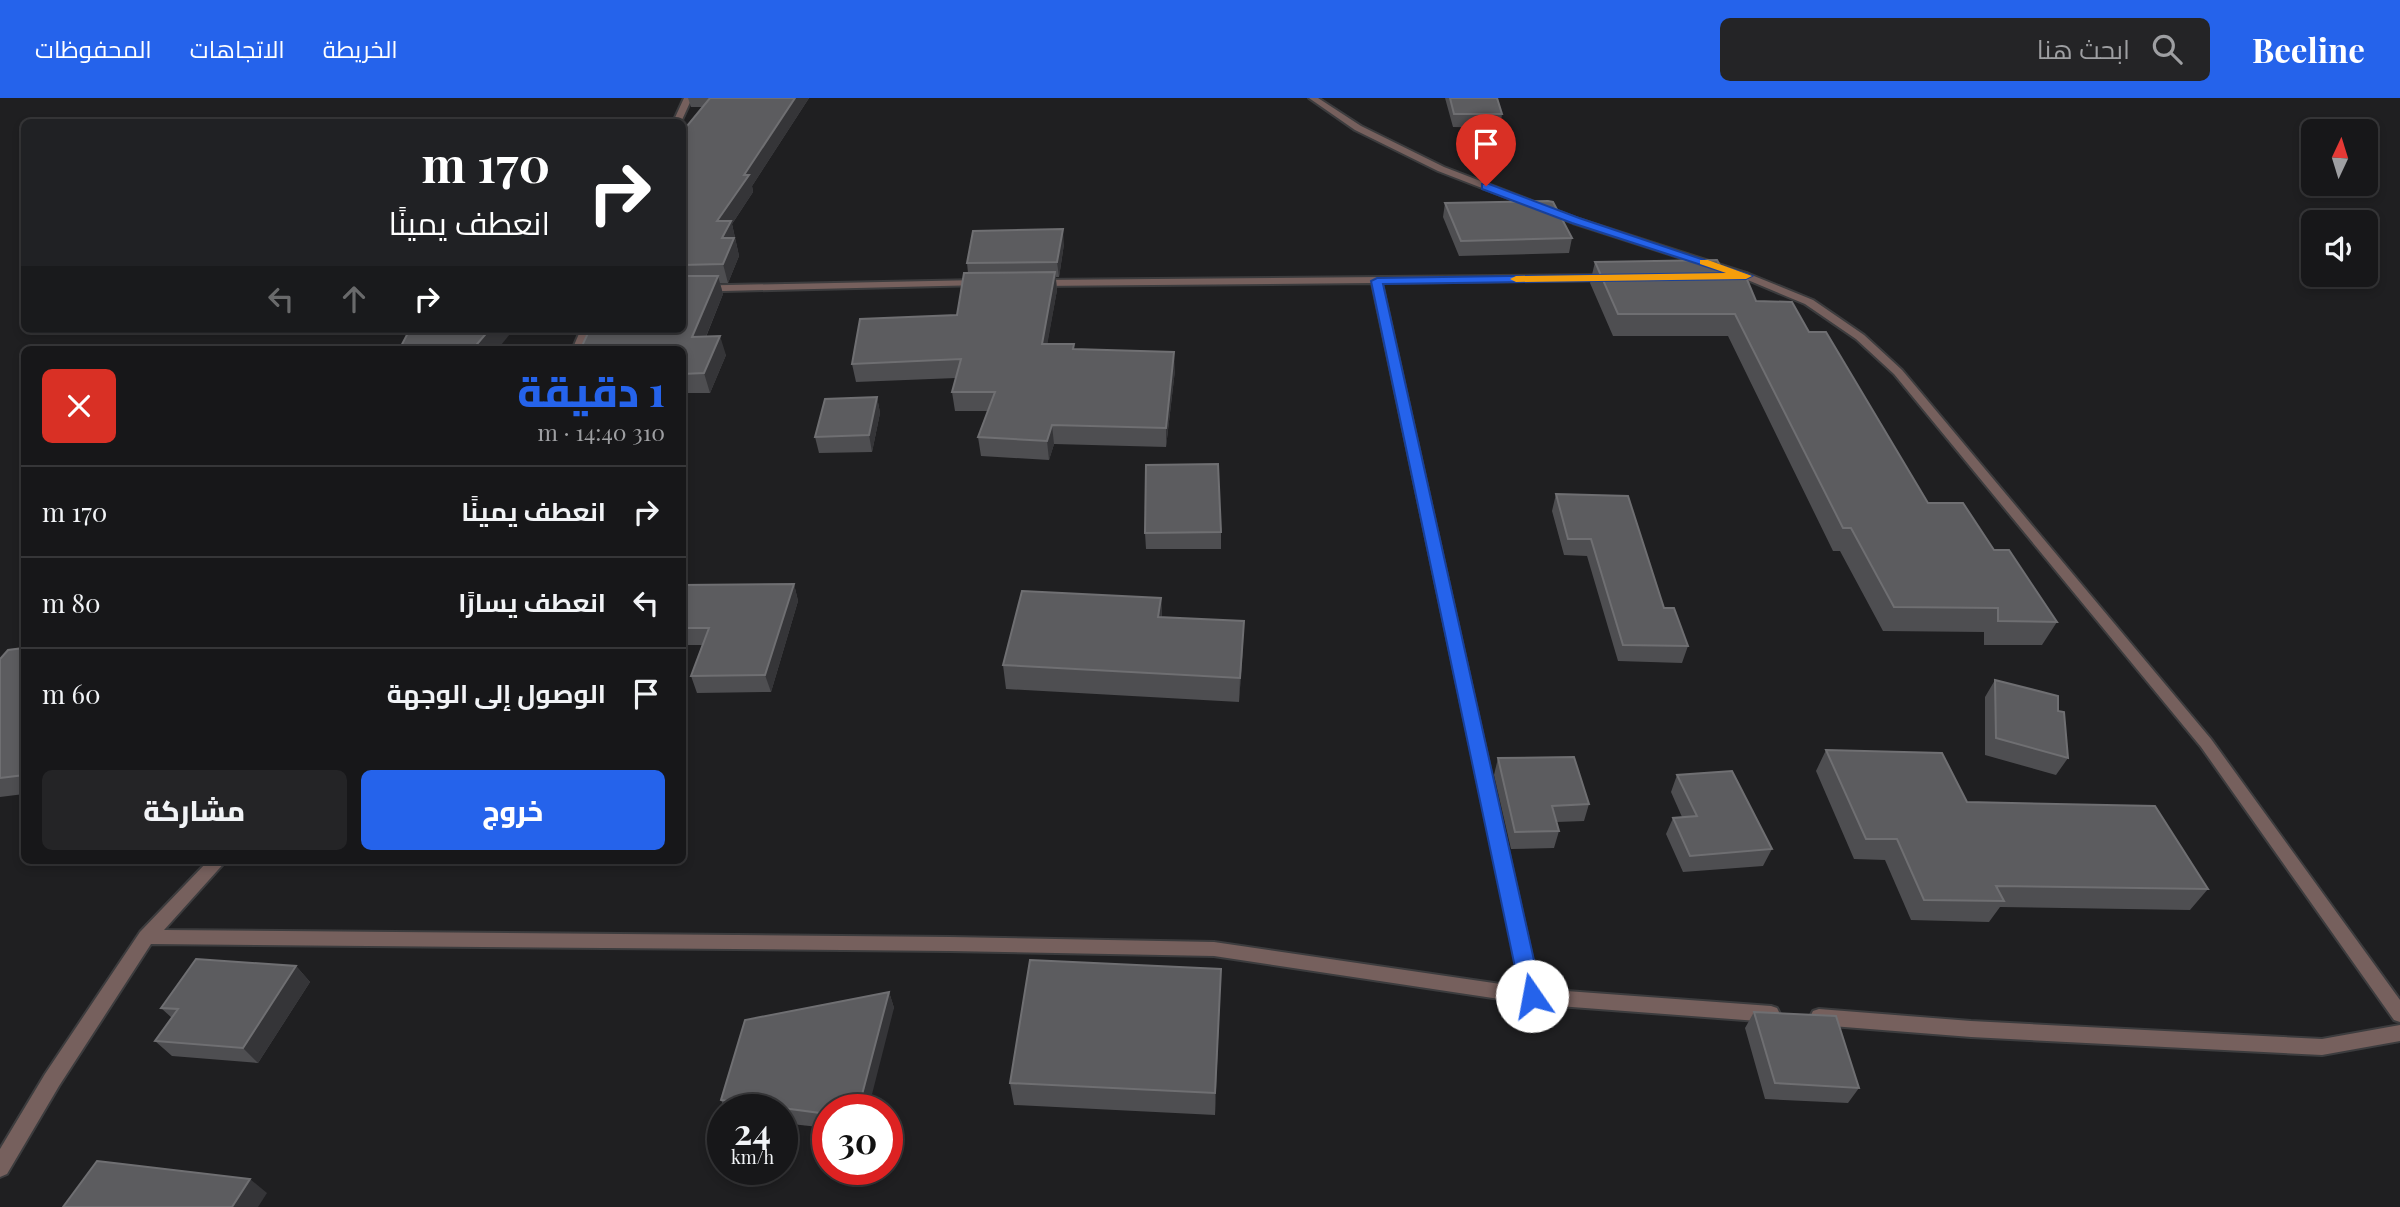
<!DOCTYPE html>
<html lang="ar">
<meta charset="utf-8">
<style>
body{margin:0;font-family:"Playfair Display",Cairo,serif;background:#242426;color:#f1f3f6;direction:rtl;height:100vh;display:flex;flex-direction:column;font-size:26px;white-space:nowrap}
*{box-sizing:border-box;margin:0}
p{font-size:23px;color:#9e9fa2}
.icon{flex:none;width:38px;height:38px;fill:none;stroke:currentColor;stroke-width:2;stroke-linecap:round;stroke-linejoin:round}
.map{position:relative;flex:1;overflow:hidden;direction:ltr}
.drawer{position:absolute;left:21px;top:248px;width:665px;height:518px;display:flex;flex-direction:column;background:#171719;border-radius:10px;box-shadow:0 4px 10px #0003,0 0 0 2px #363638;direction:rtl}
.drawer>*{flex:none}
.hud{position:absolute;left:21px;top:21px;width:665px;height:214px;border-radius:10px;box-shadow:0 4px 10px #0003,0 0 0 2px #363638;direction:rtl;background:#202124;color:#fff;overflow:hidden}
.needle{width:46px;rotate:4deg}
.controls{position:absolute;left:2301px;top:21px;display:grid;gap:14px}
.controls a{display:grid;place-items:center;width:77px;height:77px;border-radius:10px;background:#171719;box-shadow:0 4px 10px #0003,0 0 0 2px #363638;font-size:35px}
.speed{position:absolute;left:707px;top:996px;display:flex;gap:14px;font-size:35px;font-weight:700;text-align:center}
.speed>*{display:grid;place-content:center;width:91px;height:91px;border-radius:50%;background:#171719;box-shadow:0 4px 10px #0003,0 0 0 2px #363638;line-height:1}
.speed small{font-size:18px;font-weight:400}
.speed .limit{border:10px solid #d22;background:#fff;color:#111}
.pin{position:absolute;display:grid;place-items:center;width:60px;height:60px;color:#fff;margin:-72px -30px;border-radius:50% 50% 50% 0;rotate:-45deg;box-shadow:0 0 7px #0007}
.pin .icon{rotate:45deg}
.me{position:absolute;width:77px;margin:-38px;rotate:348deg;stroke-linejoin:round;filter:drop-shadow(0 0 5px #0008)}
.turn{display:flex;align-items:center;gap:24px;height:147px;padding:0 21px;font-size:32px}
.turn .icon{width:91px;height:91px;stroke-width:2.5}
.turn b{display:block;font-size:49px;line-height:60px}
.lanes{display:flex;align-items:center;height:66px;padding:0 21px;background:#0003;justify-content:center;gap:35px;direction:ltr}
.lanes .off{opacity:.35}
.round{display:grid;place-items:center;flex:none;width:74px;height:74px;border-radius:10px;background:#242426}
.head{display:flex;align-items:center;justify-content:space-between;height:119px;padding:0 21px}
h1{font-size:42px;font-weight:800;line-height:52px;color:#2563eb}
.cta{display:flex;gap:14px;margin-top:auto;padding:14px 21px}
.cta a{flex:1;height:80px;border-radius:10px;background:#2563eb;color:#fff;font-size:28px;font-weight:800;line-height:80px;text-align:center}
.cta a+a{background:#242426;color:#f1f3f6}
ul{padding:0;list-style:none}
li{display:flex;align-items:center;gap:21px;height:91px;padding:0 21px;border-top:2px solid #363638}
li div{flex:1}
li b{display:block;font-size:26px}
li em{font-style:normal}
header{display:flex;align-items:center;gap:42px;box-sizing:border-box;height:98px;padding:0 35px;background:#2563eb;color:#fff}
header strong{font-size:33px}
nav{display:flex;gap:38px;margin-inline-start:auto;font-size:24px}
.search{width:490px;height:63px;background:#242426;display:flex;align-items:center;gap:18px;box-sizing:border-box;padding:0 24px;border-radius:10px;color:#9e9fa2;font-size:26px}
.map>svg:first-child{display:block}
</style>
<header>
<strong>Beeline</strong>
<div class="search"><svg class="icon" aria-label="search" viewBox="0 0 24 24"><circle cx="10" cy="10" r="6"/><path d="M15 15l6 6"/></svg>ابحث هنا</div>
<nav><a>الخريطة</a><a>الاتجاهات</a><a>المحفوظات</a></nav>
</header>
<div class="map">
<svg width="2400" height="1109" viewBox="0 0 2400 1109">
<rect width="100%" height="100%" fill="#1f1f21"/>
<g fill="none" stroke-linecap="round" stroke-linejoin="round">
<defs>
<path id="minor" d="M 684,0 L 692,0 L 681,24 L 673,24 Z
M 1746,175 L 1751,178 L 1749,180 L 1709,181 L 1704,178 L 1709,175 Z
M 1609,177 L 1614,180 L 1612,182 L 1382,185 L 1539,891 L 1771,908 L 1777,910 L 1780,916 L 1777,922 L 1771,924 L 1532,906 L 1214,858 L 950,853 L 151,846 L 59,988 L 7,1076 L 0,1079 L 0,1051 L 45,976 L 140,834 L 208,763 L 226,763 L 164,832 L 950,839 L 1214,844 L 1521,889 L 1372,185 L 1037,188 L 1032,185 L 1037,182 Z
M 979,182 L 984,185 L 983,187 L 682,194 L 682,188 Z
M 581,231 L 591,231 L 582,252 L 572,252 Z
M 1819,911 L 1971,923 L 2322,941 L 2400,927 L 2400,943 L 2322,957 L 1971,939 L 1819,927 L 1813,925 L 1810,919 L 1813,913 Z"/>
<path id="tertiary" d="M 1309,0 L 1318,0 L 1361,28 L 1444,69 L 1579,121 L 1749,176 L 1813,202 L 1864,237 L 1902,272 L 2211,641 L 2400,902 L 2400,924 L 2394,922 L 2201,649 L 1894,276 L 1856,241 L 1805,206 L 1743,180 L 1573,125 L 1438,73 L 1355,32 Z"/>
</defs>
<use href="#minor" stroke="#3c3c3e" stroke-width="4"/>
<use href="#tertiary" stroke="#3c3c3e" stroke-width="4"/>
<use href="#minor" fill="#76605d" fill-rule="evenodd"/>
<use href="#tertiary" fill="#76605d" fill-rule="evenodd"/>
</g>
<path fill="#4e4e51" d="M 688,0 L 809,0 L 752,88 L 753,94 L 732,126 L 739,158 L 728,185 L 720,185 L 723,196 L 706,239 L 726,257 L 710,295 L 682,295 L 682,34 L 703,9 L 691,9 Z
M 1445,0 L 1497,0 L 1502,16 L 1500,30 L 1453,29 Z
M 1445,105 L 1572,140 L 1569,155 L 1459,158 L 1443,119 Z
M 1064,146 L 1059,179 L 1056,179 L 1057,192 L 1047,246 L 1175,272 L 1166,349 L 1054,346 L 1049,362 L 981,358 L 978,339 L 988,313 L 955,313 L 952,294 L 956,280 L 856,284 L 852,266 L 957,217 L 968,175 L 967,165 Z
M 1595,164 L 1726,178 L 1756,203 L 1809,234 L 1928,405 L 1994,452 L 2057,524 L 2042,547 L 1984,547 L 1984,534 L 1883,533 L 1840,453 L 1833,453 L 1728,238 L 1613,238 L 1590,185 Z
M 877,299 L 880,315 L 872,354 L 819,355 L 815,339 Z
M 1556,396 L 1664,510 L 1688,548 L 1682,565 L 1618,563 L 1587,458 L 1564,457 L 1552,413 Z
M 1221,434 L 1221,451 L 1146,451 L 1145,435 Z
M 794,486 L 798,503 L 771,594 L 697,595 L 691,578 L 702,547 L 682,547 L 682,487 Z
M 1161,500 L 1162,520 L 1243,548 L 1239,604 L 1006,591 L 1003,567 Z
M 24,550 L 24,696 L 0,699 L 0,561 Z
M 1995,582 L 2058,613 L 2068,660 L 2056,677 L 1985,657 L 1985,599 Z
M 1826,652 L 1967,704 L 2208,791 L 2190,812 L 2000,809 L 1989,824 L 1911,822 L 1885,762 L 1854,761 L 1816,673 Z
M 1498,660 L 1589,706 L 1584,723 L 1557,724 L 1559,733 L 1554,750 L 1511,751 L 1494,677 Z
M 1677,677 L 1772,751 L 1763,768 L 1683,774 L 1666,736 L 1673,720 L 1682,719 L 1671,694 Z
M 296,868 L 310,884 L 258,965 L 172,958 L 155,943 L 172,920 L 161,910 Z
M 889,894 L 894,910 L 828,1012 L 828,1030 L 782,1025 L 782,1012 L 725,1012 L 721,1002 Z
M 1220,894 L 1215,1017 L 1014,1007 L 1010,985 Z
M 1754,914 L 1859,990 L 1848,1005 L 1765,1001 L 1745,930 Z"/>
<path fill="#353538" d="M 795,0 L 809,0 L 752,88 L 753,94 L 732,126 L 739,158 L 728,185 L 723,166 L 717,123 L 744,77 Z
M 1063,131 L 1064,146 L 1059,179 L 1057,164 Z
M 1055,174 L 1057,192 L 1044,265 L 1042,246 Z
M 718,178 L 723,196 L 698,258 L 692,239 Z
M 490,231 L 514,231 L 497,252 L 472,252 Z
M 720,238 L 726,257 L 710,295 L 704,275 Z
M 1174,254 L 1175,272 L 1166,349 L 1166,330 Z
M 877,299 L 880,315 L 872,354 L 869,337 Z
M 1052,327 L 1054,346 L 1049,362 L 1047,343 Z
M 794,486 L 798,503 L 771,594 L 765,577 Z
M 1161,500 L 1162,524 L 1158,519 Z
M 1244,523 L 1243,548 L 1239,604 L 1240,580 Z
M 296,868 L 310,884 L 258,965 L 243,950 Z
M 1221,871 L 1220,894 L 1215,1017 L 1215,995 Z
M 889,894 L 894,910 L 868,1012 L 858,1012 Z
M 250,1081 L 267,1095 L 258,1109 L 232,1109 Z"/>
<path fill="#5c5c5f" stroke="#6f6f72" stroke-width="2" d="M 710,0 L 795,0 L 744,77 L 749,77 L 717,123 L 731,123 L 722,140 L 734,140 L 723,166 L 682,167 L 682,34 Z
M 1450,0 L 1497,0 L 1502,16 L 1454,16 Z
M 1548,103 L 1553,104 L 1572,140 L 1461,143 L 1445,105 Z
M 1063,131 L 1057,164 L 967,165 L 973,133 Z
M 1717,162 L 1726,178 L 1746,179 L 1756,203 L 1792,204 L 1809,234 L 1826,234 L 1928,405 L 1963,405 L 1994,452 L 2009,452 L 2057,524 L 1998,523 L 1998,510 L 1894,509 L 1851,430 L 1843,430 L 1735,216 L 1618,216 L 1595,164 Z
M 1055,174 L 1042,246 L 1074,246 L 1073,251 L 1174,254 L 1166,330 L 1052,327 L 1047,343 L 978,339 L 995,294 L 952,294 L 961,261 L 852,266 L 860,221 L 957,217 L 964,175 Z
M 682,178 L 718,178 L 692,239 L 720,238 L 704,275 L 682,276 L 682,252 L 580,252 L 590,231 L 682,231 Z
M 410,231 L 490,231 L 472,252 L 399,252 Z
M 877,299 L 869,337 L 815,339 L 825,301 Z
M 1218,366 L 1221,434 L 1145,435 L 1146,367 Z
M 1556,396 L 1628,398 L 1664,510 L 1674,510 L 1688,548 L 1623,547 L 1591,441 L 1568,441 Z
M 794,486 L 765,577 L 691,578 L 709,530 L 682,530 L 682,487 Z
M 1022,493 L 1161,500 L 1158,519 L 1244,523 L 1240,580 L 1003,567 Z
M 24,550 L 24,677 L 0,680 L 0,561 L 8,552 Z
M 1995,582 L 2058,598 L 2058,613 L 2064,614 L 2068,660 L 1996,640 Z
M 1826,652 L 1942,655 L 1967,704 L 2155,708 L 2208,791 L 1996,788 L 2004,803 L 1924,802 L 1897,741 L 1866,741 Z
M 1574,659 L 1589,706 L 1552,708 L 1559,733 L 1515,734 L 1498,660 Z
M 1732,673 L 1772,751 L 1690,758 L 1673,720 L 1697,718 L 1677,677 Z
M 196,861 L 296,868 L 243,950 L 155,943 L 178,911 L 161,910 Z
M 1030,862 L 1221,871 L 1215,995 L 1010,985 Z
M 889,894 L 858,1012 L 828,1012 L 828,1016 L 721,1002 L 745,922 Z
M 1754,914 L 1836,918 L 1859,990 L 1775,985 Z
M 97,1063 L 250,1081 L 232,1109 L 63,1109 Z"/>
<path fill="#2563eb" stroke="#184099" stroke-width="2" d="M 1482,86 L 1489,86 L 1579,120 L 1752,178 L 1746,181 L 1383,186 L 1542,898 L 1539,904 L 1532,907 L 1524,904 L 1521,898 L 1371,183 L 1377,180 L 1726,175 L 1572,125 L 1482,91 Z"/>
<path fill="#f59e0b" d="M 1700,162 L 1708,162 L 1752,178 L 1746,181 L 1516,184 L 1510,181 L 1516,178 L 1726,175 L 1700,166 Z"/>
</svg>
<div class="controls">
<a><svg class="needle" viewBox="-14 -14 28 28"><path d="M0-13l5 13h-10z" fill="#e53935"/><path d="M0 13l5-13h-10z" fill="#9e9fa2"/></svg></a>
<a><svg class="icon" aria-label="sound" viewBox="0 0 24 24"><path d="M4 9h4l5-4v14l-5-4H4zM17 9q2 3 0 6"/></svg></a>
</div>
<div class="speed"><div>24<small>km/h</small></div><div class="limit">30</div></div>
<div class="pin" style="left:1486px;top:88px;background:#d93025"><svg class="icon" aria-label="arrive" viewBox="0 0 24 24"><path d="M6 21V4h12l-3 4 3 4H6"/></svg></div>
<svg class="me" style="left:1532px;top:898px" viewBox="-20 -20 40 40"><circle r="19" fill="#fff"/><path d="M0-13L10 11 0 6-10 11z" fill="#2563eb"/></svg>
<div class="hud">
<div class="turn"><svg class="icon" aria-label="right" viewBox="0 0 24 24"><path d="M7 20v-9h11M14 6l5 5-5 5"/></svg><div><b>170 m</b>انعطف يمينًا</div></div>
<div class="lanes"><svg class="icon off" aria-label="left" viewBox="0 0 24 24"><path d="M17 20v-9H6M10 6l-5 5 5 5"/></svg><svg class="icon off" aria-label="ahead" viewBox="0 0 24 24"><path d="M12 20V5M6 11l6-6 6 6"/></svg><svg class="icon" aria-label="right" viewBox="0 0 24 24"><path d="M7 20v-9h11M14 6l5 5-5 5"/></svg></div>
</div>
<section class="drawer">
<div class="head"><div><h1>1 دقيقة</h1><p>310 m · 14:40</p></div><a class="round" style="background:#d93025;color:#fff"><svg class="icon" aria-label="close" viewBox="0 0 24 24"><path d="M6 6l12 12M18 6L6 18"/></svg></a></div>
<ul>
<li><svg class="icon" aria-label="right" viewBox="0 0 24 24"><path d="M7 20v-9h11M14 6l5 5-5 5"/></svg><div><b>انعطف يمينًا</b></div><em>170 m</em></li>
<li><svg class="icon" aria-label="left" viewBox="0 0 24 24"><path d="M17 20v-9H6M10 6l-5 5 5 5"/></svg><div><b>انعطف يسارًا</b></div><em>80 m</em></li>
<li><svg class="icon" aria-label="arrive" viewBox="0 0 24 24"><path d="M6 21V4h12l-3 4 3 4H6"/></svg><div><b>الوصول إلى الوجهة</b></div><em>60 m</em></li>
</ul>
<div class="cta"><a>خروج</a><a>مشاركة</a></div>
</section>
</div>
